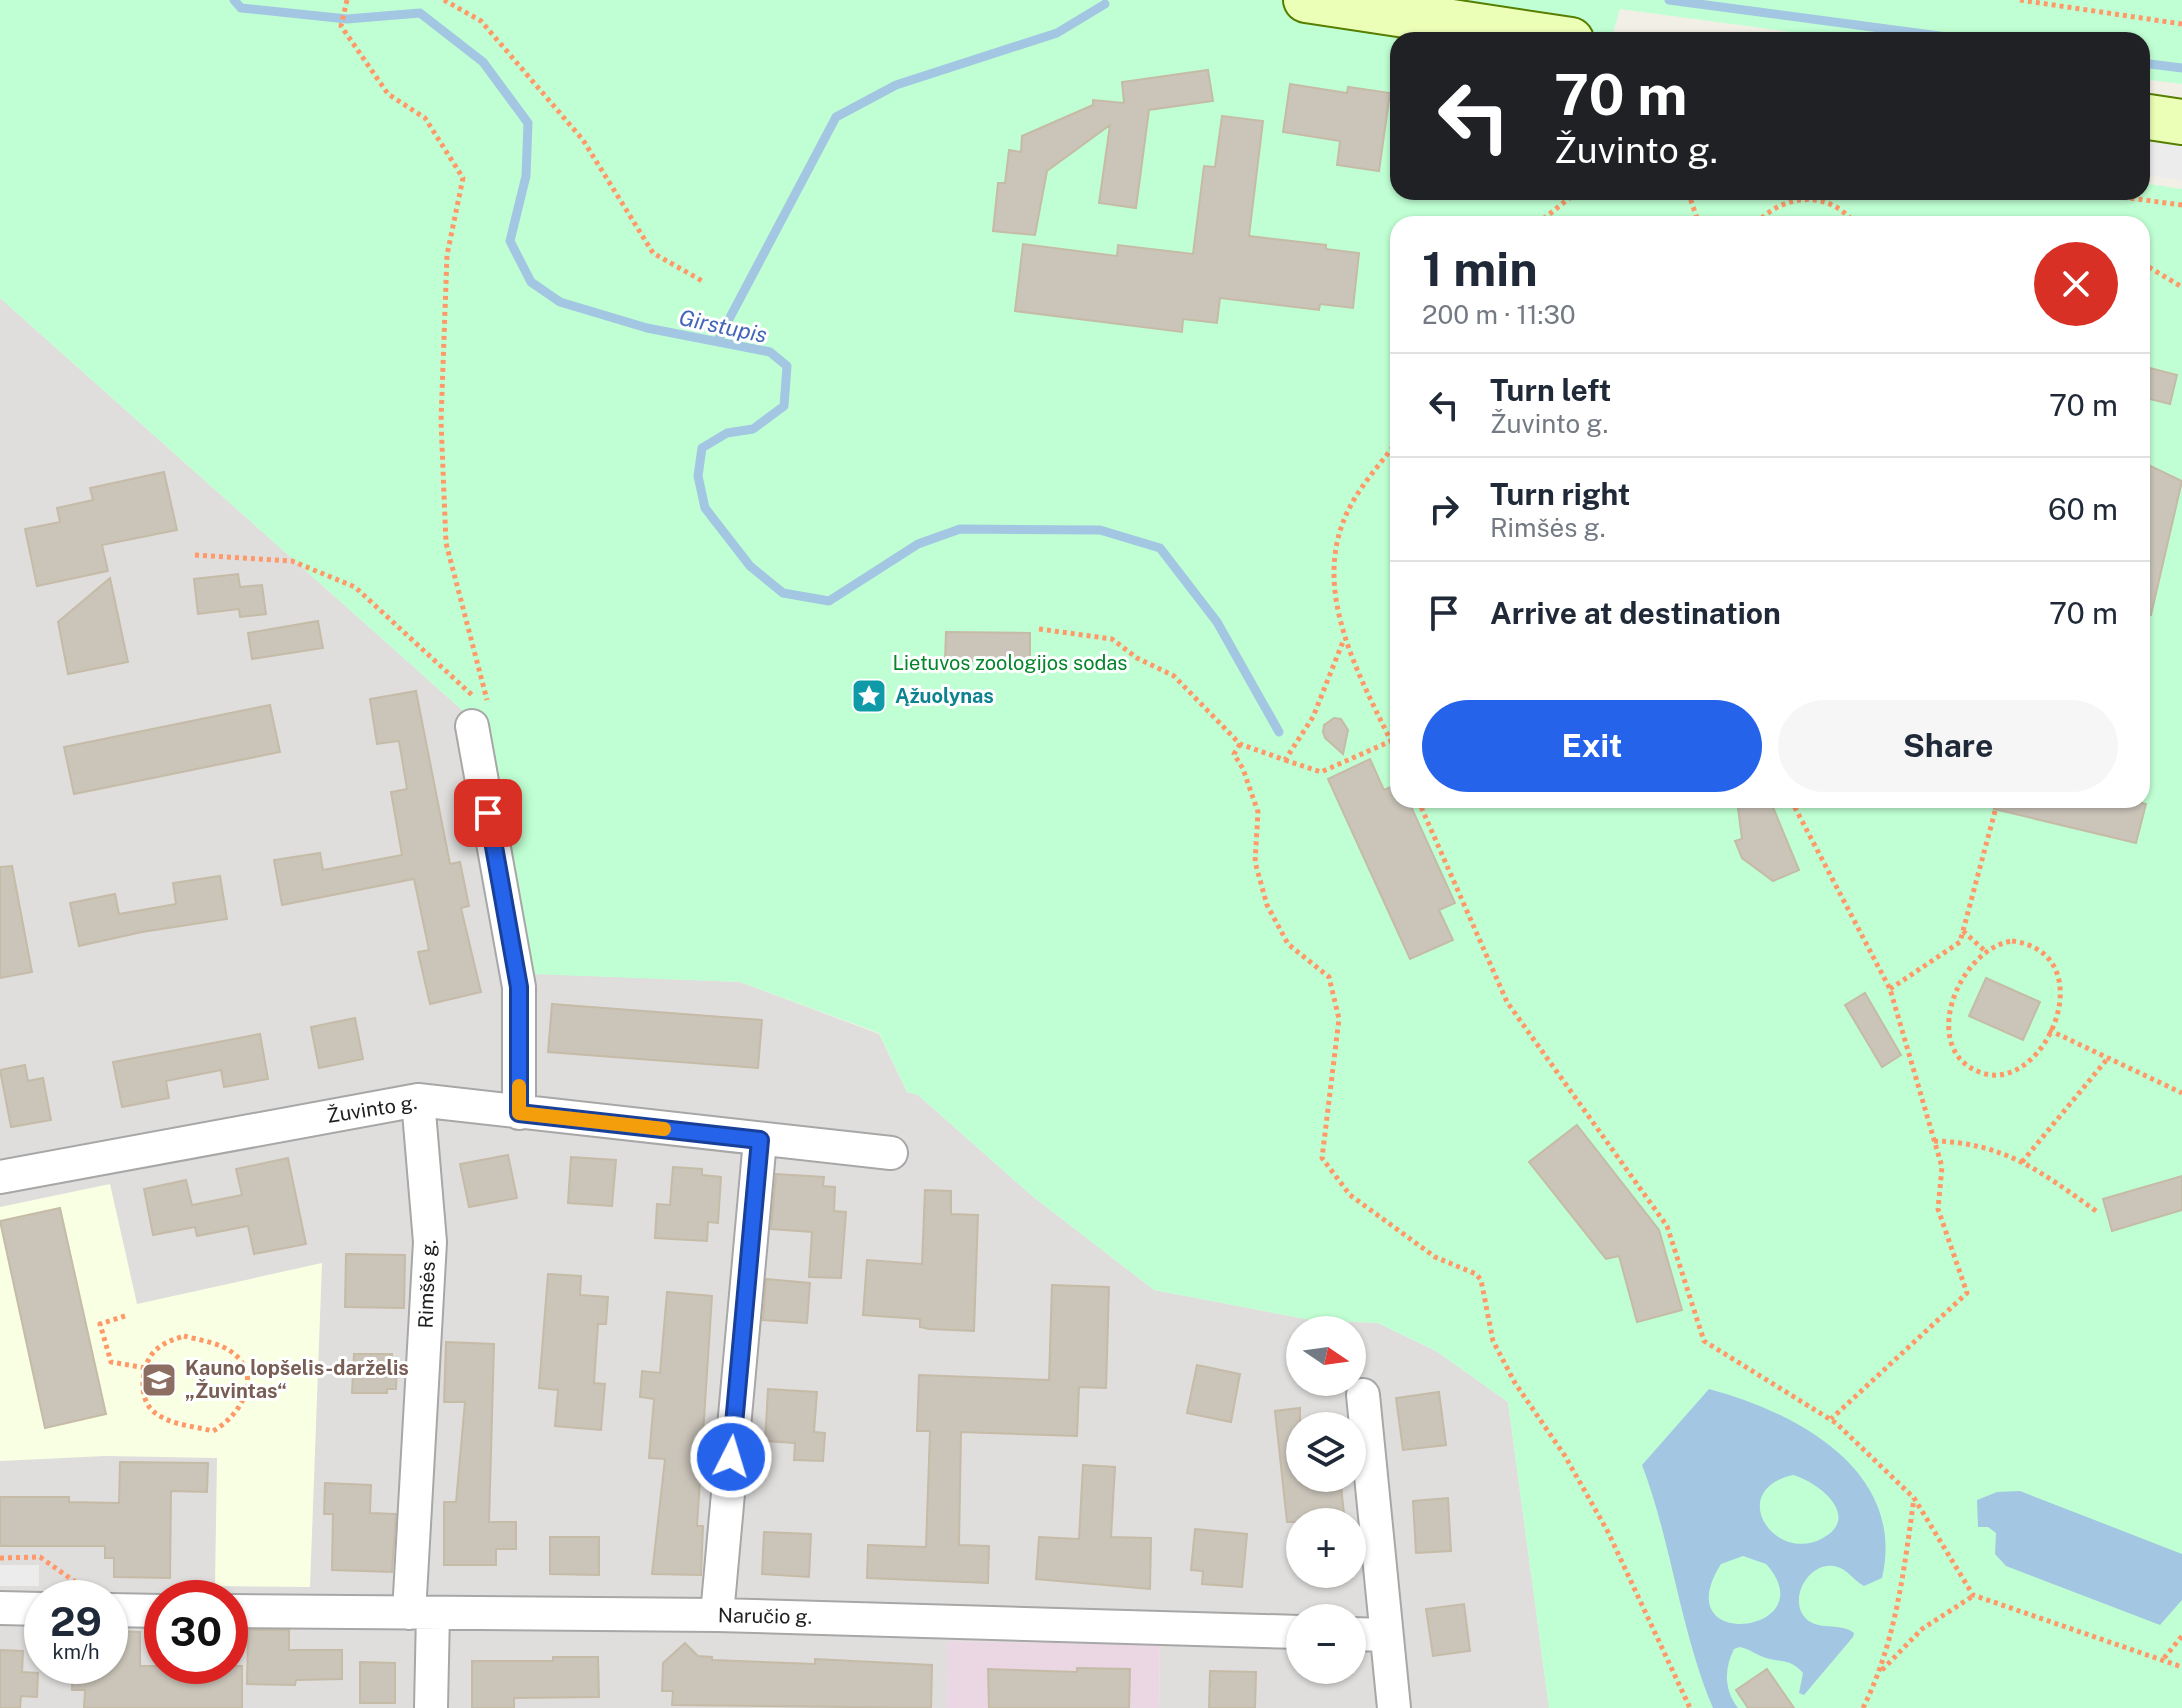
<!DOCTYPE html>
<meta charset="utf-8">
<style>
body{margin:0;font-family:"Public Sans",sans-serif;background:#f6f6f7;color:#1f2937;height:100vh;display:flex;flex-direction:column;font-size:30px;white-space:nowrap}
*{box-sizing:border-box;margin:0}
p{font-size:26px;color:#747a83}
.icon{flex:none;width:44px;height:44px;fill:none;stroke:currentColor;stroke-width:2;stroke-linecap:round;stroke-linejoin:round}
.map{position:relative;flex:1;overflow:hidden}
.side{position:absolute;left:1390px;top:216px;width:760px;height:592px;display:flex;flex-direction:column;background:#fff;border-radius:24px;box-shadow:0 2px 6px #0004}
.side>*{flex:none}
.hud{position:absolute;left:1390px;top:32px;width:760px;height:168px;border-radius:24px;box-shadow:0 2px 6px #0004;background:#202124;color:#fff;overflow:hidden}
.needle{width:52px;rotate:103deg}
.controls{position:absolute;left:1286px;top:1316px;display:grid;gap:16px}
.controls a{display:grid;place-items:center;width:80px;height:80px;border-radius:50%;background:#fff;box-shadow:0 2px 6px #0004;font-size:40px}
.speed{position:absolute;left:24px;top:1580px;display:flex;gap:16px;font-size:40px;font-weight:700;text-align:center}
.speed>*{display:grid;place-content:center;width:104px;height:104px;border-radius:50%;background:#fff;box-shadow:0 2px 6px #0004;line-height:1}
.speed small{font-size:20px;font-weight:400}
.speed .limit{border:12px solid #d22;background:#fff;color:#111}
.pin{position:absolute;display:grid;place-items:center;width:68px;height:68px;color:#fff;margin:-34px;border-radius:16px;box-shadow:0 4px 12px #0006}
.me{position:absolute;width:88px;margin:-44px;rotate:5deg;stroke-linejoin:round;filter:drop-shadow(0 0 6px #0008)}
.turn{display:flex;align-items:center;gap:28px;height:168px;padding:0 32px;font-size:36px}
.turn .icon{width:104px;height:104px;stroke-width:2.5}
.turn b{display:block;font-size:56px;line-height:68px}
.round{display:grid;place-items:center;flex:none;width:84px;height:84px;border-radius:42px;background:#f6f6f7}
.head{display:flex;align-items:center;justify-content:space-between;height:136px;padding:0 32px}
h1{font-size:48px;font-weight:700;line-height:60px}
.action{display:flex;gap:16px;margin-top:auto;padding:16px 32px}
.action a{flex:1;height:92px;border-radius:48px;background:#2563eb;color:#fff;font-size:32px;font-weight:700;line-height:92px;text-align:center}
.action a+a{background:#f6f6f7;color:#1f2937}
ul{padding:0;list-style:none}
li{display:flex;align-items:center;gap:24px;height:104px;padding:0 32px;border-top:2px solid #e0e1e3}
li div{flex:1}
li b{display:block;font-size:30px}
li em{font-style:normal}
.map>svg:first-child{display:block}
</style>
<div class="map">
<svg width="2182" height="1708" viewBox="0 0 2182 1708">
<rect width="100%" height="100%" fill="#f2f0e6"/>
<path fill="#dfdedd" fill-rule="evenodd" d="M 0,298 L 480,726 L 531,973 L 740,982 L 879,1034 L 907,1092 L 918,1095 L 1031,1195 L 1154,1290 L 1311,1320 L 1378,1323 L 1436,1351 L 1508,1402 L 1549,1708 L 1159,1708 L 1160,1645 L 949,1641 L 947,1708 L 0,1708 ZM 1300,1330 L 1352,1330 L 1352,1382 L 1300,1382 ZM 1300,1426 L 1352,1426 L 1352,1478 L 1300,1478 ZM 1300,1522 L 1352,1522 L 1352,1574 L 1300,1574 ZM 42,1598 L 110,1598 L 110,1666 L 42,1666 ZM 162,1598 L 230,1598 L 230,1666 L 162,1666 ZM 1300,1618 L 1352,1618 L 1352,1670 L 1300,1670 Z"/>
<path fill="#ebd7e3" d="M 948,1641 L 1160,1645 L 1159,1708 L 947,1708 Z"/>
<path fill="#f9ffe2" d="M 110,1184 L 137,1304 L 322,1263 L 310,1587 L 215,1586 L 217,1458 L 105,1456 L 0,1461 L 0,1207 Z"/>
<path fill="#c0ffd3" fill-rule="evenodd" d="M 0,0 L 2182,0 L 2182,84 L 2142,79 L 2142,40 L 1850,40 L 1620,9 L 1611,40 L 1398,40 L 1398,192 L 2142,192 L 2142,183 L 2182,189 L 2182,1708 L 1549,1708 L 1508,1402 L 1436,1351 L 1378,1323 L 1311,1320 L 1154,1290 L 1031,1195 L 918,1095 L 907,1092 L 879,1033 L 740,982 L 531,974 L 480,726 L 0,298 ZM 1398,224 L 2142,224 L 2142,800 L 1398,800 Z"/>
<path fill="#ececec" d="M 2142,139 L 2182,144 L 2182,180 L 2142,175 Z
M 0,1565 L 39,1565 L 39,1586 L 0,1586 Z"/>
<path fill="#a3c7e3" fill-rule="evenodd" d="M 1709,1389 C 1795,1412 1907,1470 1882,1578 L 1864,1586 C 1853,1580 1846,1567 1833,1566 C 1810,1563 1790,1595 1803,1615 C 1815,1633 1840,1621 1854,1633 L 1853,1637 L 1804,1695 L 1799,1693 L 1803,1673 C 1790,1658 1782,1663 1766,1658 C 1756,1655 1750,1649 1740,1647 L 1734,1649 C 1724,1669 1724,1690 1738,1708 L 1713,1708 C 1680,1630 1672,1544 1642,1465 ZM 1793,1475 C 1818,1482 1862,1516 1823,1538 C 1775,1565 1725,1491 1793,1475 ZM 1743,1556 L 1766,1564 C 1828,1633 1664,1654 1721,1564 Z
M 2020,1491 L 2182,1554 L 2182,1600 L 2160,1625 L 2006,1566 L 1995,1554 L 1996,1533 L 1988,1527 L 1978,1527 L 1977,1500 L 1997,1492 Z"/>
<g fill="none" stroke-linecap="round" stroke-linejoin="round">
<path stroke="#a3c7e3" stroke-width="9" d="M 234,0 L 241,8 L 347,19 L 420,13 L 483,62 L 528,123 L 526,176 L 510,241 L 531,282 L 560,302 L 647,328 L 770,352 L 787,366 L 784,406 L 753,429 L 727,433 L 702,448 L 698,476 L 705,508 L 750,566 L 783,593 L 829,601 L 918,544 L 960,529 L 1100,530 L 1160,548 L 1217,622 L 1279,732
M 1669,0 L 1970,40
M 2142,63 L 2182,68
M 718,340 L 836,117 L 896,85 L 1057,33 L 1105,4"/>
</g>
<path fill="#cac4b9" stroke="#c5bba7" stroke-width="2" d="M 1208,70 L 1213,101 L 1149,110 L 1136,208 L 1099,203 L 1110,125 L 1047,171 L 1035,235 L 993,231 L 998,183 L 1005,183 L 1009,150 L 1021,152 L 1022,136 L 1093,105 L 1093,100 L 1124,103 L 1122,82 Z
M 1290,84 L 1347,93 L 1348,87 L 1390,93 L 1379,171 L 1337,165 L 1340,141 L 1283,132 Z
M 1222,116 L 1263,121 L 1249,236 L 1326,245 L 1326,249 L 1359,253 L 1353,308 L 1320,304 L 1319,310 L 1220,298 L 1217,323 L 1183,319 L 1182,332 L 1015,311 L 1023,244 L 1117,256 L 1118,245 L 1193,254 L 1204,166 L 1215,167 Z
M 2142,366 L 2177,375 L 2170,404 L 2142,397 Z
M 2142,462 L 2182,481 L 2151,615 L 2142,614 Z
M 164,472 L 177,530 L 102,545 L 108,571 L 37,586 L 25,529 L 60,522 L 57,508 L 93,500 L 90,488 Z
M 238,574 L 240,587 L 262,585 L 266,614 L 240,617 L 239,609 L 198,614 L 194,579 Z
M 110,578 L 128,662 L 68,674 L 58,622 Z
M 318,621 L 323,648 L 252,659 L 248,633 Z
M 946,632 L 1030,633 L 1030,662 L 945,661 Z
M 416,691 L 450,864 L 460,862 L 469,906 L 461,908 L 481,992 L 430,1004 L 418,952 L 429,950 L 414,879 L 282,905 L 274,860 L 320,853 L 323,870 L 402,855 L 391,792 L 407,789 L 399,741 L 377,744 L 370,699 Z
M 270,705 L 280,752 L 74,794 L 64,747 Z
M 1334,718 L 1341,719 L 1348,730 L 1343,754 L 1325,738 L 1323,732 L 1324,725 Z
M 1370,759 L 1384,790 L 1398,784 L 1398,800 L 1408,800 L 1455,903 L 1439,910 L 1453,940 L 1410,959 L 1328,779 Z
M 1737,800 L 1770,800 L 1799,870 L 1773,881 L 1742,858 L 1735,841 L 1742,839 Z
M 1995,800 L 2130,800 L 2146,804 L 2136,843 L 1994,809 Z
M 12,866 L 32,972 L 0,978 L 0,867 Z
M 220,876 L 227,919 L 142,932 L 79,946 L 70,903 L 115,894 L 119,914 L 176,904 L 173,883 Z
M 1986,978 L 2040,1002 L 2023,1040 L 1969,1016 Z
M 1865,993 L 1901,1055 L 1882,1067 L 1845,1005 Z
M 552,1004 L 762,1020 L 758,1068 L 548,1052 Z
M 355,1018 L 363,1059 L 319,1068 L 311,1027 Z
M 260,1034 L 268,1079 L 224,1087 L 221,1070 L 166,1081 L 169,1098 L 122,1107 L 113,1062 Z
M 25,1065 L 28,1081 L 43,1078 L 51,1120 L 11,1127 L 0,1070 Z
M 1577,1125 L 1659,1230 L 1682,1310 L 1637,1322 L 1619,1256 L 1606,1259 L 1529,1162 Z
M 508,1155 L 517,1198 L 469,1207 L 460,1164 Z
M 571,1157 L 616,1160 L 612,1206 L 568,1203 Z
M 288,1158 L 306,1244 L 254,1254 L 248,1226 L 197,1236 L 195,1227 L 153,1235 L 144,1189 L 186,1180 L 192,1205 L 242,1195 L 236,1169 Z
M 673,1167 L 702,1169 L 702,1175 L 721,1177 L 718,1223 L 708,1222 L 707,1241 L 655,1238 L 657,1204 L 670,1205 Z
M 776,1174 L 824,1177 L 823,1186 L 835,1187 L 834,1211 L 846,1212 L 841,1278 L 809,1277 L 812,1232 L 771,1229 Z
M 2182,1176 L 2182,1210 L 2112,1231 L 2103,1199 Z
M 925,1190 L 951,1191 L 951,1214 L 978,1215 L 974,1331 L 929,1329 L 920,1327 L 920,1319 L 863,1315 L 867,1260 L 922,1264 Z
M 60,1208 L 106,1414 L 45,1428 L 0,1221 Z
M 346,1254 L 405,1255 L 404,1308 L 345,1307 Z
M 548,1274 L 581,1276 L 580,1295 L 608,1297 L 606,1324 L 598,1324 L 594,1383 L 605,1384 L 601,1430 L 555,1426 L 558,1390 L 539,1388 Z
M 766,1279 L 810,1283 L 807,1323 L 763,1320 Z
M 1052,1285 L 1109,1287 L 1106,1388 L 1079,1387 L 1077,1436 L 961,1432 L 959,1545 L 989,1546 L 988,1583 L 867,1578 L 868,1545 L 926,1547 L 930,1431 L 917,1431 L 919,1375 L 1049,1380 Z
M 667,1292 L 712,1296 L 697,1526 L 703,1526 L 701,1575 L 652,1574 L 665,1459 L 649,1458 L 654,1399 L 640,1397 L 642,1371 L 660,1373 Z
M 446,1342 L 494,1344 L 489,1522 L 516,1522 L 516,1549 L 496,1549 L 496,1565 L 444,1565 L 444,1502 L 456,1502 L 465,1402 L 444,1402 Z
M 354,1354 L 392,1354 L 392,1364 L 397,1364 L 396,1389 L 387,1389 L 387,1393 L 352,1393 Z
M 1197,1365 L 1240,1374 L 1231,1422 L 1187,1413 Z
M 768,1389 L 817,1392 L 814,1432 L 825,1433 L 823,1461 L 794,1460 L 795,1443 L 765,1441 Z
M 1439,1392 L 1446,1445 L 1403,1450 L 1396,1398 Z
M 1300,1408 L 1300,1478 L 1340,1478 L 1345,1522 L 1287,1522 L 1275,1411 Z
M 120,1462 L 208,1463 L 207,1492 L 171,1491 L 170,1578 L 114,1577 L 114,1558 L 105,1558 L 105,1546 L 0,1546 L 0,1497 L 69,1497 L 69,1502 L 119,1503 Z
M 1083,1465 L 1115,1467 L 1111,1537 L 1151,1538 L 1150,1589 L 1036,1579 L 1039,1537 L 1079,1539 Z
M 325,1483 L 371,1485 L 370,1513 L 396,1514 L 392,1572 L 332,1570 L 333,1514 L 324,1514 Z
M 1448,1498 L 1451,1551 L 1416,1553 L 1413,1501 Z
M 1195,1529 L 1247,1534 L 1242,1587 L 1202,1584 L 1203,1571 L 1191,1570 Z
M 764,1532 L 811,1534 L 809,1577 L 762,1574 Z
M 550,1537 L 599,1537 L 599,1575 L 550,1574 Z
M 1464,1604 L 1470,1651 L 1433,1656 L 1426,1609 Z
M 248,1630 L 289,1630 L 289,1650 L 342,1650 L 342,1679 L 296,1680 L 295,1685 L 247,1684 Z
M 110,1631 L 140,1632 L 140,1666 L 242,1666 L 242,1708 L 84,1708 L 85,1690 L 72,1690 L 72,1666 L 110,1666 Z
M 685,1643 L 698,1656 L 712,1657 L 712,1660 L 815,1664 L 815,1659 L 932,1665 L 931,1708 L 672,1705 L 673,1691 L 662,1691 L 663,1663 Z
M 0,1650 L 23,1651 L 22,1672 L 38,1673 L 37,1697 L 21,1696 L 20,1708 L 0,1708 Z
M 553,1657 L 598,1657 L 599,1697 L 514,1698 L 514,1708 L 472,1708 L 472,1661 L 553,1661 Z
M 360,1662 L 395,1663 L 395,1703 L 360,1703 Z
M 1077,1668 L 1130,1669 L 1129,1708 L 989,1708 L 988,1669 L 1077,1672 Z
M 1767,1669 L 1794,1708 L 1748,1708 L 1736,1690 Z
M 1210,1671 L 1256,1672 L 1255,1708 L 1209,1708 Z"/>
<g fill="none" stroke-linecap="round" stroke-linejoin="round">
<defs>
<path id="street" d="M 472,726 L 519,987 L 519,1113
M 0,1177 L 418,1100 L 891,1153
M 1363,1395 L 1394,1708
M 0,1608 L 42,1609
M 110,1610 L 162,1611
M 230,1611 L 717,1615 L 1300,1632
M 409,1613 L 430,1242 L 418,1100
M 717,1615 L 760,1140
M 1352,1634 L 1385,1635
M 431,1708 L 433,1613"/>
<path id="secondary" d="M 1306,0 L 1571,40
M 2142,116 L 2182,122"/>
</defs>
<use href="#street" stroke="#a7a7a7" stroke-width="36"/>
<use href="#secondary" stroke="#567f00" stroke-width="48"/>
<path stroke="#ff996a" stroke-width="5" stroke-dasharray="4 4" stroke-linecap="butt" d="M 347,0 L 341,26 L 388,94 L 425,118 L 463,178 L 447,255 L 441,421 L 446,543 L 487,700
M 444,0 L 481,21 L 583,140 L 653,253 L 704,282
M 2020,0 L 2182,24
M 1688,192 L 1699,224
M 2083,192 L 2182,205
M 1537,224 L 1577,192
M 1756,224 C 1782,194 1829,189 1855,224
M 2142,263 L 2182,287
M 1398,440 C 1383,461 1363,482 1351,505 C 1305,589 1363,681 1398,756
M 195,555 L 292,561 L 355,587 L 473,696
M 1039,629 L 1112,639 L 1137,658 L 1174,676 L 1240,744 L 1285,760 L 1313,717 L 1344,639
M 1240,744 L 1234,754 L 1243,769 L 1258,812 L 1255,862 L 1267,905 L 1288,944 L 1329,977 L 1339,1019 L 1322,1158 L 1350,1195 L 1435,1257 L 1476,1274 L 1481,1280 L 1493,1341 L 1515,1383 L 1565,1456 L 1608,1532 L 1690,1708
M 1285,760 L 1321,772 L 1391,741
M 1418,800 L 1507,1002 L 1667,1226 L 1704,1341 L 1836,1423 L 1914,1498 L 1973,1595 L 2182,1667
M 1791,800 L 1890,989 L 1942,1167 L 1938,1209 L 1967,1293 L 1831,1419
M 1963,931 L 1984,950
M 2012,941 C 2105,953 2046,1094 1982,1073 C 1917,1051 1958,949 2012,941 Z
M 1890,989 L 1960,942 L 1998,800
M 2049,1030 L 2182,1093
M 1934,1141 C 2005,1143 2040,1171 2096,1211
M 2022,1162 L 2108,1058
M 125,1316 L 100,1324 L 111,1362 L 146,1368
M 184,1336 C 199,1340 221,1343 233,1353 C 264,1377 240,1416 213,1431 C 193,1426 170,1425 154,1412 C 138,1399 141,1369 152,1354 C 161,1343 172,1340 184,1336 Z
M 0,1558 L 40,1557 L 88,1591
M 2164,1658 L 2182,1636
M 1882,1670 L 1922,1629 L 1973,1596
M 1863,1708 C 1896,1642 1904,1570 1914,1498"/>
<use href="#street" stroke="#fff" stroke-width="32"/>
<use href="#secondary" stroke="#ecffb7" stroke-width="44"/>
</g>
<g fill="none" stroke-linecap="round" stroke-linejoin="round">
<defs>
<path id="route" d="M 488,813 L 519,987 L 519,1113 L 760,1140 L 731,1457"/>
</defs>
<use href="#route" stroke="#184099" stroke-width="20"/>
<use href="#route" stroke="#2563eb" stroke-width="14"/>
<path stroke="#f59e0b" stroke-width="14" d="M 519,1086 L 519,1113 L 664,1129"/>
</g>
<defs>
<symbol id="sight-square" viewBox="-11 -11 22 22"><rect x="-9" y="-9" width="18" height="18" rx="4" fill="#0f9aa8" stroke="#fff"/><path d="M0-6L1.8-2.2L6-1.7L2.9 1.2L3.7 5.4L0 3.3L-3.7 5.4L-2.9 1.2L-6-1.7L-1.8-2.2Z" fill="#fff"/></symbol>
<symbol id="school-square" viewBox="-11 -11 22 22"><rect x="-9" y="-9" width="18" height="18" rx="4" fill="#8d6e63" stroke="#fff"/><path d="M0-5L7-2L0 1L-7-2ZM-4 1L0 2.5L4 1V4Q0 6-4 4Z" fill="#fff"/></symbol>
</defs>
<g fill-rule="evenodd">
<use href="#sight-square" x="849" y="676" width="40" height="40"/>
<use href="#school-square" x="139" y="1360" width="40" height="40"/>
</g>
<g text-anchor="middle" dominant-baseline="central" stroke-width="6" stroke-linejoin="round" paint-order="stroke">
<g font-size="20" fill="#028629" stroke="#fff">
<text x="1010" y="663">Lietuvos zoologijos sodas</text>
</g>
<g font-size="20" font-weight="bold" fill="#0d838f" stroke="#fff" text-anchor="start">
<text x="895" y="696">Ąžuolynas</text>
</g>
<g font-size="20" fill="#202020" stroke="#fff">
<text transform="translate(372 1109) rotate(-9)">Žuvinto g.</text>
<text transform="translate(427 1284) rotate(-88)">Rimšės g.</text>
<text transform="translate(765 1616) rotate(1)">Naručio g.</text>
</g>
<g font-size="20" font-weight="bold" fill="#785e54" stroke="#fff" text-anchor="start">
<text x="185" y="1368">Kauno lopšelis-darželis<tspan x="185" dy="23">„Žuvintas“</tspan></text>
</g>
<g font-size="22" font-style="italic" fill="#4265ba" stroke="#fff">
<text transform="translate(723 326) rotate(12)">Girstupis</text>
</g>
</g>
</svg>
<div class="controls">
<a><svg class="needle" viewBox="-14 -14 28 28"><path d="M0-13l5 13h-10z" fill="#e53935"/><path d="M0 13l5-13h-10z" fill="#747a83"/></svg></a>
<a><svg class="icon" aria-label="layers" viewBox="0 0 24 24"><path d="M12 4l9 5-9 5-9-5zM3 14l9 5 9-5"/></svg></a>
<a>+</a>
<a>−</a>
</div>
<div class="speed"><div>29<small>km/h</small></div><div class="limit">30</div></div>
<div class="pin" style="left:488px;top:813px;background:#d93025"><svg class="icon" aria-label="arrive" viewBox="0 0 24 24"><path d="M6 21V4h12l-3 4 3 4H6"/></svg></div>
<svg class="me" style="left:731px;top:1457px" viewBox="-20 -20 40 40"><circle r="17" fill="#2563eb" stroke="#fff" stroke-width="3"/><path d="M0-11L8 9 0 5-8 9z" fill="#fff"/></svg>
<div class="hud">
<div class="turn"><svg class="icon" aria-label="left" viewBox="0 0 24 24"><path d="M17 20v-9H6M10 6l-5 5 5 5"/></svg><div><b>70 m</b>Žuvinto g.</div></div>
</div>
<section class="side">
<div class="head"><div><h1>1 min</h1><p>200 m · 11:30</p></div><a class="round" style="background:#d93025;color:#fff"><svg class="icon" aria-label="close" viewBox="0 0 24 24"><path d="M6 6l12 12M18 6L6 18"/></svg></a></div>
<ul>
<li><svg class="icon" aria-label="left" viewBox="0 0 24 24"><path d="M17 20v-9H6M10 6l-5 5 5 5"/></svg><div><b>Turn left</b><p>Žuvinto g.</p></div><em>70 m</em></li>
<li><svg class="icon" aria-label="right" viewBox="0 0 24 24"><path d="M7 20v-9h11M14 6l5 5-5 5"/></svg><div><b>Turn right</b><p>Rimšės g.</p></div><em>60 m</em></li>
<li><svg class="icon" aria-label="arrive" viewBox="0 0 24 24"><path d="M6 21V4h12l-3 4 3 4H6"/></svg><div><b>Arrive at destination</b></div><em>70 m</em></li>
</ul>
<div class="action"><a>Exit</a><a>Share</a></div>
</section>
</div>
